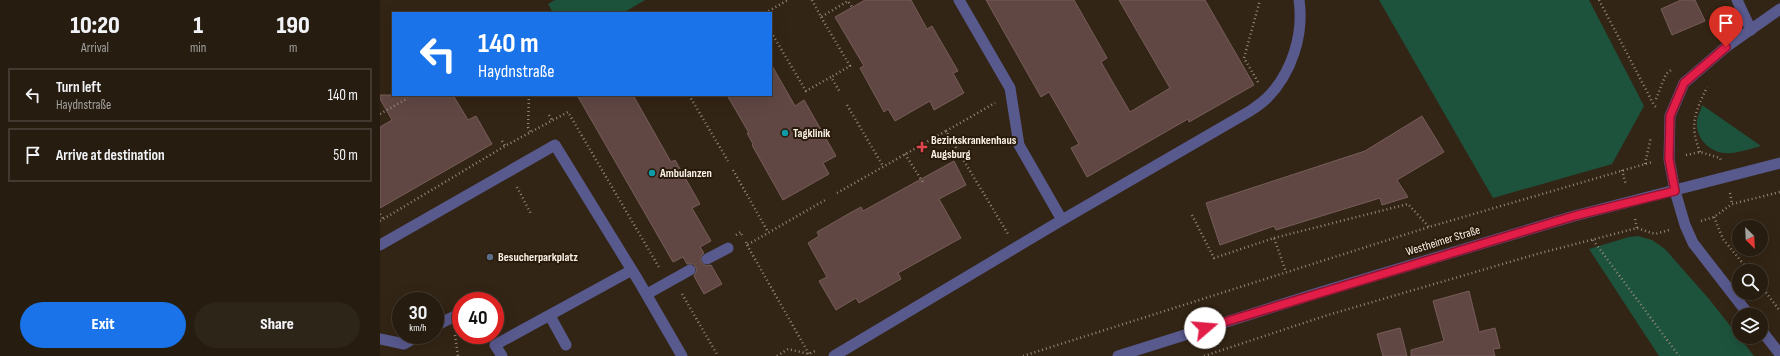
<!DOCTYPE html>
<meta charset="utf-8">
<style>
body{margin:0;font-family:"Sofia Sans Condensed",sans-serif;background:#2e2519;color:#f1f3f6;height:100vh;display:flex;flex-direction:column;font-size:15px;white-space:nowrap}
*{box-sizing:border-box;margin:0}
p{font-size:13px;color:#a4a19f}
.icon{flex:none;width:22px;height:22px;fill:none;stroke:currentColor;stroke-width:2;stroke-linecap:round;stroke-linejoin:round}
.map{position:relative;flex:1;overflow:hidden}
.details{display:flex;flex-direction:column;background:#261c10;width:380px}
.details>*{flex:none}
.banner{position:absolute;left:12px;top:12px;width:380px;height:84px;border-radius:0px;box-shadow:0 4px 16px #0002,0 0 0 1px #423a30;background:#1a73e8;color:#fff;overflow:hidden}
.needle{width:26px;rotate:156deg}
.fabs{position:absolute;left:1352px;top:220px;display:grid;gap:8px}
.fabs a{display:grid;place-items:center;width:36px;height:36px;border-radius:50%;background:#261c10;box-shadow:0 4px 16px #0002,0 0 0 1px #423a30;font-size:20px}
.speed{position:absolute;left:12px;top:292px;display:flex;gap:8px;font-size:20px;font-weight:700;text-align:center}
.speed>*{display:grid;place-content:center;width:52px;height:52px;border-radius:50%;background:#261c10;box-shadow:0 4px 16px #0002,0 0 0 1px #423a30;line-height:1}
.speed small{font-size:10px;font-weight:400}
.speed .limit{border:6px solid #d22;background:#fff;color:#111}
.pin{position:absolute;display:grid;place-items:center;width:34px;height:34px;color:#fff;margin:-41px -17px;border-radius:50% 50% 50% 0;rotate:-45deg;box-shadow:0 0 4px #0007}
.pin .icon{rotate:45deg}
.me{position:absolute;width:44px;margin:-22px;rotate:72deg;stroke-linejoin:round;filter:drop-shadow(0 0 3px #0008)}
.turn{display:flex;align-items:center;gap:14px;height:84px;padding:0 20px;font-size:18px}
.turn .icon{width:52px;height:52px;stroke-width:2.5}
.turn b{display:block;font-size:28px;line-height:34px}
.eta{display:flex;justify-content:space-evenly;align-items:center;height:68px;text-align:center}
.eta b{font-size:24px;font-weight:800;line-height:28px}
.primary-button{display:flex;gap:8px;margin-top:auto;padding:8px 20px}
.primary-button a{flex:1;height:46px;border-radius:24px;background:#1a73e8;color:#fff;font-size:16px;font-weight:800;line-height:46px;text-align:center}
.primary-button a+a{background:#2e2519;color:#f1f3f6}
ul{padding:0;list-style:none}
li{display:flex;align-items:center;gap:12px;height:54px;margin:0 8px 6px;padding:0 12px;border:2px solid #423a30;border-radius:0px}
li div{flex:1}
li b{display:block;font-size:15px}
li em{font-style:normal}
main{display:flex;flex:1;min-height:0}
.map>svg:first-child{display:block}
</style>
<main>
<section class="details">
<div class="eta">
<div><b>10:20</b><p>Arrival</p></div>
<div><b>1</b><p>min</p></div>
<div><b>190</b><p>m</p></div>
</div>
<ul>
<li><svg class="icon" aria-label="left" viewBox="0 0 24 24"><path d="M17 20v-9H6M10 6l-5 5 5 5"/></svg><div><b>Turn left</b><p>Haydnstraße</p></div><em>140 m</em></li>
<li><svg class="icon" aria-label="arrive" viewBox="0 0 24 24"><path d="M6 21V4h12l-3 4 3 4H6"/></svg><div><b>Arrive at destination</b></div><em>50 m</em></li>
</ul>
<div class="primary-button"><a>Exit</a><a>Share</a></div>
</section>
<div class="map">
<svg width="1400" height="356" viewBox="0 0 1400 356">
<rect width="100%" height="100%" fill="#332515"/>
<path fill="#1d533c" d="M 175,0 L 265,0 L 243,13 L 173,13 L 168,4 Z
M 999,0 L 1209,0 L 1264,106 L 1232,164 L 1113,198 Z
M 1322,105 L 1381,146 C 1370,149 1356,154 1344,153 C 1328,151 1315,137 1317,120 C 1318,115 1321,110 1322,105 Z
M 1258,236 L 1272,240 L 1285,249 L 1329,299 L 1374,356 L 1279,356 L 1209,249 L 1249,237 Z"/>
<path fill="#604744" stroke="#775d59" d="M 485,0 L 531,0 L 547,29 L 552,26 L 578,71 L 573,73 L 584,93 L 554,110 L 550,101 L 515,121 L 508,109 L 504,112 L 480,68 L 484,66 L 455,17 Z
M 606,0 L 694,0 L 727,58 L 721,62 L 750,112 L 790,88 L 739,0 L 825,0 L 874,85 L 809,122 L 808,119 L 707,177 L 691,148 L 699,144 L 669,92 L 661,97 Z
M 1301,0 L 1315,0 L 1325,21 L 1292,35 L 1281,9 Z
M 391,64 L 415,106 L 424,100 L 456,156 L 443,163 L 449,174 L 403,200 L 372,145 L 373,144 L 367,133 L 369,133 L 347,95 L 391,95 Z
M 0,95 L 73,95 L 88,120 L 96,116 L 112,144 L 0,208 L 0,127 L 12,120 L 0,99 Z
M 197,95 L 253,95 L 291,162 L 295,160 L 320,204 L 312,208 L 331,241 L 320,247 L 324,253 L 321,256 L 321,262 L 326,266 L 331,265 L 342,284 L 324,294 L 314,276 L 317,270 L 314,264 L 307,264 L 303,257 L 293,262 Z
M 1042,116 L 1064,152 L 1017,180 L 1028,197 L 1002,205 L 1000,198 L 896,230 L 894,226 L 840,245 L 826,203 L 985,151 Z
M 574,161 L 586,185 L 559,199 L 581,238 L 518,273 L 521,279 L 479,303 L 476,298 L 456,310 L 439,281 L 447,277 L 428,243 L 439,236 L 437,232 L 470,213 L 481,207 L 483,211 Z
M 1089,291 L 1099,332 L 1115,328 L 1120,348 L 1113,349 L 1115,356 L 1031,356 L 1031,350 L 1064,341 L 1053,301 Z
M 1020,328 L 1027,356 L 1003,356 L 997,334 Z"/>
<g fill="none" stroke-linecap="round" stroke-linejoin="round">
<path stroke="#94887a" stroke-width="2.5" stroke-dasharray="1 3" stroke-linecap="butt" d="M 432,0 L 441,17 L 468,1 L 472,7
M 1219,0 L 1274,105 L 1276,107
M 385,13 L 408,0
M 441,17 L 470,66 L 451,77
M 391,32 L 426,91 L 451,77 L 460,92
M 878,82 L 864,58 L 880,0
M 149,95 L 148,127 L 151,134
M 309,95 L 348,161
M 1276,99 L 1286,74 L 1291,70
M 467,105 L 503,166
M 0,114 L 28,98
M 169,115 L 172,120
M 566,131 L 615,103
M 122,141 L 125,146
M 1320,152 C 1309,124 1315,113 1327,87
M 525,154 L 544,184
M 1306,155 L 1320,152 L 1340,158 L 1341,161
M 1265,164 L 1271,137
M 353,170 L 388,232
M 1242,170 L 1246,185
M 137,187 L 151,214
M 457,193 L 566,131 L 628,234
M 1350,193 L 1352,204
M 0,214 L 4,220
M 812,215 L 834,258 L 894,238 L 906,272
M 1334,217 L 1343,239 L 1369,271
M 1255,219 L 1257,228
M 0,221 L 125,146 L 188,112 L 280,269
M 1321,221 L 1334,217 L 1352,204 L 1400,192
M 356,235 L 361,232 L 363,238
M 894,238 L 1028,204 L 1049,227
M 1213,240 L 1299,356
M 366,242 L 367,245 L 447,199
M 367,245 L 429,354
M 1381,286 L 1400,311
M 302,294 L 338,356
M 75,335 L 78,356
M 397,356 L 408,349 L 429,354 L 437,350
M 643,356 L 1049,227 L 1272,162
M 824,356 L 948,315 L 1157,254 L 1257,228 L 1275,234 L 1289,230"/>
<path stroke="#58598d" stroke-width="11" d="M 579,0 L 630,88 L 639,145 L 682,220
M 0,245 L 175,145 L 258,280 L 302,356
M 327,259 L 348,248
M 267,294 L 310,270
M 170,316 L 186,345
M 55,326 L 77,315
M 0,339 L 24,344 L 40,335
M 122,356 L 115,345 L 252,270
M 454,356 L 682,220 L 870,111 C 876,107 882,103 887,98 C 912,73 924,34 919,0"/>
<path stroke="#58598d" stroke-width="11" d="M 1357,0 L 1371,30"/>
<path stroke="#58598d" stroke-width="11" d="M 1369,315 L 1313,243 L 1305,225 L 1295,191 L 1289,159 L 1290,116 L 1304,83 L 1346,47 L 1400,9
M 1381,330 L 1400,354
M 738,356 L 941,292 L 1194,216 L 1400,163"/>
</g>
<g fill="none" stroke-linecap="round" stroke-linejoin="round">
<defs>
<path id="route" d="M 825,328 L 1194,216 L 1295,191 L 1289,159 L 1290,116 L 1304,83 L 1346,47"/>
</defs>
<use href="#route" stroke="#92132f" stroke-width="10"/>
<use href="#route" stroke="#e11d48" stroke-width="7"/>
</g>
<g fill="#0f9aa8" stroke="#291b0b" stroke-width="1.5">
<circle cx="405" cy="133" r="4"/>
<circle cx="272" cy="173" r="4"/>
</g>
<path fill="#e0444e" stroke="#291b0b" stroke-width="1.5" d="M540 141h4v4h4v4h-4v4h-4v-4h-4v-4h4z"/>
<circle fill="#5c6f8a" stroke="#291b0b" stroke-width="1.5" cx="110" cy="257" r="4"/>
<g text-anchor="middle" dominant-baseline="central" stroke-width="4" stroke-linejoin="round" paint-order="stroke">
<g font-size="12" font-weight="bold" fill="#faf1e6" stroke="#291b0b" text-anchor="start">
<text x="413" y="133">Tagklinik</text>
<text x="551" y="140">Bezirkskrankenhaus<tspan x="551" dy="14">Augsburg</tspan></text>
<text x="280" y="173">Ambulanzen</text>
<text x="118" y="257">Besucherparkplatz</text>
</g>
<g font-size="12" fill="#faf1e6" stroke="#291b0b">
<text transform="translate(1063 241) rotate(-17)">Westheimer Straße</text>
</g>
</g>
</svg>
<div class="fabs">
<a><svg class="needle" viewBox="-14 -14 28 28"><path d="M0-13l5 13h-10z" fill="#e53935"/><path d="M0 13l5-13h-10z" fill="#a4a19f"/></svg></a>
<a><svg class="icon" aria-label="search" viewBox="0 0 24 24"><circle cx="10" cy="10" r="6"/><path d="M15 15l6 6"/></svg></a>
<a><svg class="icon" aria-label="layers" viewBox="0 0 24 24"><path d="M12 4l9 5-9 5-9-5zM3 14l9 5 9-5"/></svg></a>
</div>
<div class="speed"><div>30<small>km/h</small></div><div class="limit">40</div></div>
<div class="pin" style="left:1346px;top:47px;background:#d93025"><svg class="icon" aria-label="arrive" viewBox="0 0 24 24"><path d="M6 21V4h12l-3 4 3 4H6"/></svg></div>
<svg class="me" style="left:825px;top:328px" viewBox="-20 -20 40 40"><circle r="19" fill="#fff"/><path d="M0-13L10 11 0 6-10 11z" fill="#e11d48"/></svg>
<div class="banner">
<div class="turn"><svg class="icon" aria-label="left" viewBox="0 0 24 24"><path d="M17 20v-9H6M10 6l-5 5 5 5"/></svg><div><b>140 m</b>Haydnstraße</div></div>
</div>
</div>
</main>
